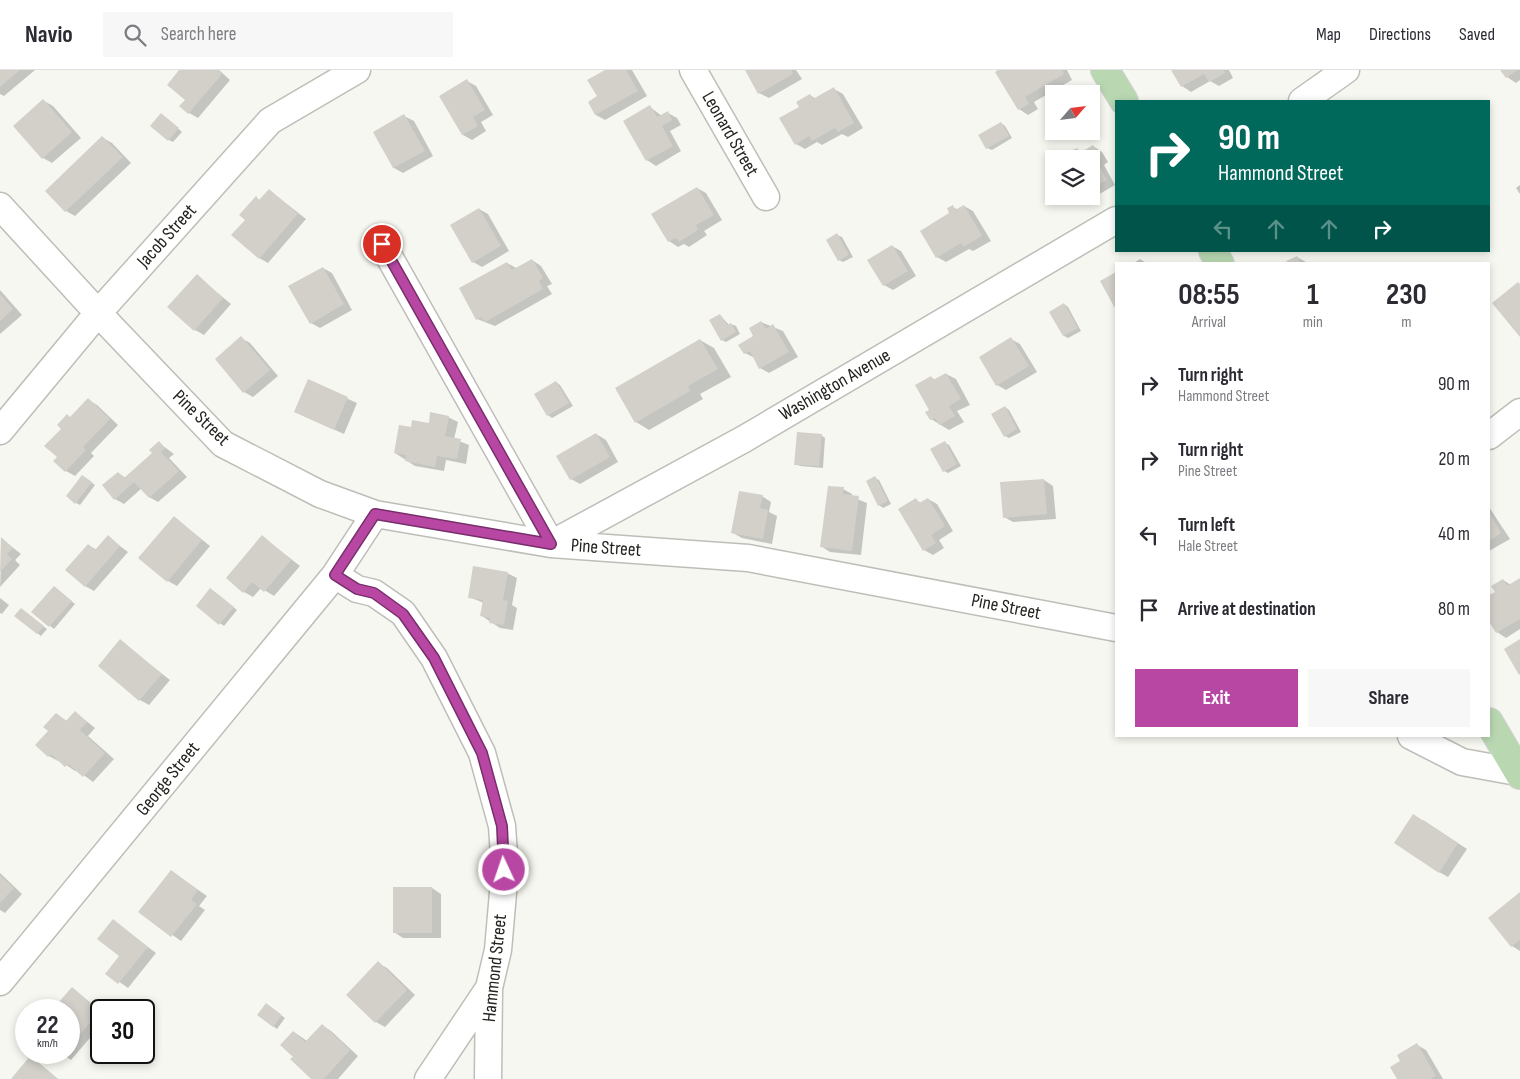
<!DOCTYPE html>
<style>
body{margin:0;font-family:"Sofia Sans Condensed",sans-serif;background:#f7f7f7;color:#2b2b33;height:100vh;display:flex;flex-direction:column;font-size:19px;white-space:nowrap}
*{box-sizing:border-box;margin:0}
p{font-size:16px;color:#7c7c81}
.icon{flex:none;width:28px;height:28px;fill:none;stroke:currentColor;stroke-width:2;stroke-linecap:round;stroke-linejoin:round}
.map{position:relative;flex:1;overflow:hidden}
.sheet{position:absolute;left:1115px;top:192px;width:375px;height:475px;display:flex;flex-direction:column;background:#fff;border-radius:0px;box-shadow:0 2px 8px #0003}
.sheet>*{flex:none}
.banner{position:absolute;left:1115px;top:30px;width:375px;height:152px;border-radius:0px;box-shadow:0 2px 8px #0003;background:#00695c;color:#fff;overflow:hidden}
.needle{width:32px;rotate:62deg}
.controls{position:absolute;left:1045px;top:15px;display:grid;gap:10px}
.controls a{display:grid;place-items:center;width:55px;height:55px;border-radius:0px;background:#fff;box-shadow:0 2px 8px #0003;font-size:25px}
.speed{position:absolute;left:15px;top:929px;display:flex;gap:10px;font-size:25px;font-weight:700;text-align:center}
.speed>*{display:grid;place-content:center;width:65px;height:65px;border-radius:50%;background:#fff;box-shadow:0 2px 8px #0003;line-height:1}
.speed small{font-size:12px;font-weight:400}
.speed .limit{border:2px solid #111;border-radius:8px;background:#fff;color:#111}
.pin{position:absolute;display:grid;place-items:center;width:42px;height:42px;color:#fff;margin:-21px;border:2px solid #fff;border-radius:50%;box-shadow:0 1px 5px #0007}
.me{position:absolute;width:55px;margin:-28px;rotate:357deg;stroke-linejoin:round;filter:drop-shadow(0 0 4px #0008)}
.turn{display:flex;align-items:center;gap:18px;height:105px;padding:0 20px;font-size:22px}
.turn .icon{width:65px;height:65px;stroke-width:2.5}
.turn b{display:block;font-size:35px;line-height:42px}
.lanes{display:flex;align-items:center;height:48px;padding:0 20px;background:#0003;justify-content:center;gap:25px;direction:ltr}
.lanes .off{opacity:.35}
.eta{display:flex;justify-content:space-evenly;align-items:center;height:85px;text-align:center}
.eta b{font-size:30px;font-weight:700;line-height:35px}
.action{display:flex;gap:10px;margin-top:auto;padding:10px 20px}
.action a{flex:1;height:58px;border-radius:0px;background:#b747a3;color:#fff;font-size:20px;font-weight:700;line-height:58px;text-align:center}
.action a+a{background:#f7f7f7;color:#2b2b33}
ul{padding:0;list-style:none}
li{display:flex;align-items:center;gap:15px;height:75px;padding:0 20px}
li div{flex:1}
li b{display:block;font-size:19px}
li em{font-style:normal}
header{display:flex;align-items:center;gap:30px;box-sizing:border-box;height:70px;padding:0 25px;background:#fff;border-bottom:1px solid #e1e1e2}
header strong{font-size:24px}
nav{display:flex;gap:28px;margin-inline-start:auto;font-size:18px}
.search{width:350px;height:45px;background:#f7f7f7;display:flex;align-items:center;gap:12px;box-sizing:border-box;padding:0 18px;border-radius:0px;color:#7c7c81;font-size:19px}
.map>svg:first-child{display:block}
</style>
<header>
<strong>Navio</strong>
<div class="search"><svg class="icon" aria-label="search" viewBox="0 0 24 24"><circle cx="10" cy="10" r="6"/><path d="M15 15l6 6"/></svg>Search here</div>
<nav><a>Map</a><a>Directions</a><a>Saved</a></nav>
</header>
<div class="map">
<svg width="1520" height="1009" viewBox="0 0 1520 1009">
<rect width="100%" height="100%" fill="#f6f7f0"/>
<path fill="#0003" d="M 0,0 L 35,0 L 4,26 L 0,24 Z
M 181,0 L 219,0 L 230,10 L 198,48 L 189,43 Z
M 607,0 L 632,0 L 647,26 L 605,50 L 596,45 L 589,32 L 598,27 Z
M 746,0 L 796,0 L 802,9 L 769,28 L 759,23 Z
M 1000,0 L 1067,0 L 1072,10 L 1034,32 L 1038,39 L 1028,45 L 1019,39 L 997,2 Z
M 1173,0 L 1229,0 L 1233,8 L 1219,16 L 1210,11 L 1191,22 L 1182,16 Z
M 1502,0 L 1520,0 L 1520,10 L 1516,13 L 1507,7 Z
M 467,11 L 476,16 L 493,45 L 481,52 L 486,61 L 472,70 L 463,65 Z
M 834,19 L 843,24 L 863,58 L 848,67 L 842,64 L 822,75 L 817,72 L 805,79 L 796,74 L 801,37 L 810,25 L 816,29 Z
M 44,31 L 53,36 L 81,68 L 52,93 L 43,88 Z
M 650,37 L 662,46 L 668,43 L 677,48 L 681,55 L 670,61 L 681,81 L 656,96 L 647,90 Z
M 404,46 L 414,51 L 433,86 L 403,103 L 394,98 L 374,63 Z
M 165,47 L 182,62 L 173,72 L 169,70 Z
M 1001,53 L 1005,56 L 1012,68 L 992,80 L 987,78 Z
M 103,68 L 112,73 L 131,93 L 75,146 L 66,141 Z
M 1093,76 L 1102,82 L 1108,92 L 1104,95 L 1115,115 L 1091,129 L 1087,126 L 1091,126 L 1091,89 L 1062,88 L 1077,79 L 1082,83 Z
M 1520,115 L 1520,124 L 1516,118 Z
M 697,118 L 706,123 L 722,150 L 704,161 L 707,165 L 689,177 L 684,174 L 678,177 L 669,171 Z
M 269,120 L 306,149 L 268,193 L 259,188 L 246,150 L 256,128 L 260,131 Z
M 964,136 L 973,141 L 991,171 L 973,181 L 969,179 L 946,192 L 937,187 L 953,137 L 958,140 Z
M 479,139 L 488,144 L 509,181 L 482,197 L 473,192 Z
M 837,165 L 842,167 L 853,187 L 843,192 L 839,190 Z
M 892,176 L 901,181 L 916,206 L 893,220 L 884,215 Z
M 1297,187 L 1306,192 L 1307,194 L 1289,194 Z
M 1140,189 L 1148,194 L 1132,194 Z
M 532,190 L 541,196 L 552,214 L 547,216 L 552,224 L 495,256 L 477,249 L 507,193 L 516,198 Z
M 323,198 L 332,203 L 352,240 L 320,258 L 311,253 Z
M 197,206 L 231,234 L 204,265 L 195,260 Z
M 0,220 L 22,245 L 0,264 Z
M 1064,234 L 1068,237 L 1081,261 L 1068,268 L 1064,266 Z
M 720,245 L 729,255 L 731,254 L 736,256 L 740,264 L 726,272 L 722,270 Z
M 761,252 L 783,261 L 798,287 L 769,303 L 760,298 L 755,288 L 745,283 Z
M 241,268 L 250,273 L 278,306 L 253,327 L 244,322 Z
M 1011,269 L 1020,274 L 1037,302 L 1006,320 L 997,315 Z
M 700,270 L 714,278 L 731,307 L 700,324 L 703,329 L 649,360 L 636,352 Z
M 946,304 L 956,309 L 970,335 L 957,341 L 964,352 L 949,360 L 931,349 L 931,307 L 935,310 Z
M 308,311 L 357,333 L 344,364 L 295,342 Z
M 556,312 L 560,315 L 573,336 L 552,348 L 548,345 L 536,324 Z
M 88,330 L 97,335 L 118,355 L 91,383 L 94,386 L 75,406 L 66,401 L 59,387 L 71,348 Z
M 1005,337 L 1009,340 L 1021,362 L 1009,368 L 1005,366 Z
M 448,347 L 458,352 L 454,369 L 469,375 L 466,394 L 446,390 L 444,401 L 415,396 L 395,383 L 412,358 Z
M 596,364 L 606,370 L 618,392 L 580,414 L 571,409 Z
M 821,365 L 825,368 L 823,398 L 800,396 L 796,394 Z
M 159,373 L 174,384 L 169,388 L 187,407 L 158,432 L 149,427 L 142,418 L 124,434 L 115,429 L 118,403 L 126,408 L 154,383 Z
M 945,373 L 949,375 L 961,396 L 948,403 L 944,401 Z
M 875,408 L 879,410 L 891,434 L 883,438 L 879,435 Z
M 87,409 L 95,415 L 80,435 L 76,433 Z
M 1044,410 L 1053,416 L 1056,449 L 1013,452 L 1004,447 L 1001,413 Z
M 843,419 L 852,424 L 852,427 L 867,433 L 861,485 L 830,482 L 821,476 Z
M 762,426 L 771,432 L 769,442 L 777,446 L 772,474 L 742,468 L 733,463 Z
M 928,429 L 937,434 L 953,461 L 939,470 L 944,478 L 933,485 L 924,480 L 916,430 L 921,433 Z
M 1489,437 L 1510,469 L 1489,481 Z
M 174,447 L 210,476 L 177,516 L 168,511 Z
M 108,467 L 128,482 L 94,521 L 85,516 L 88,475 L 97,480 Z
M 263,467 L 300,496 L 274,526 L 261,518 L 253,527 L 244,522 Z
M 2,469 L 21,484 L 15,490 L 20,495 L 0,517 Z
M 507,503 L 517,508 L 512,535 L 517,538 L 513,560 L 500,558 L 482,546 L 484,533 L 469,527 Z
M 1503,510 L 1511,515 L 1520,510 L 1520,559 L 1506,568 L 1497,562 L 1489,549 L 1489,527 L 1497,522 Z
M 54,517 L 75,534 L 54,559 L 33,542 Z
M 215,522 L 237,540 L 224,556 L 197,536 Z
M 0,528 L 9,535 L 2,544 L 0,543 Z
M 25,542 L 47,559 L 41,566 L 37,563 Z
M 120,571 L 170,610 L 149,635 L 140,630 Z
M 75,642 L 95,658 L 88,666 L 114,689 L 93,712 L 77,700 L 75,701 L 59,690 L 58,691 L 49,686 L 37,675 L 50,661 L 56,644 L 67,651 Z
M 1423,750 L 1467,779 L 1448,807 L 1439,802 Z
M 171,801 L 207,826 L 199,836 L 205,840 L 181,871 L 140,842 Z
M 0,803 L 22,824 L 5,843 L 0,840 Z
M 432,818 L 441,824 L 441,868 L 403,868 L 394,862 Z
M 1520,823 L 1520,881 L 1512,876 Z
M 113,851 L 156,883 L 128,918 L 107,903 L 120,886 Z
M 378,893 L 387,898 L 415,925 L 385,957 L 376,952 Z
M 72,918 L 101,941 L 101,955 L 71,990 L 59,982 L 69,982 L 69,940 L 54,940 Z
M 270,937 L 285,948 L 277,959 L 273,956 Z
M 322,955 L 331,961 L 358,986 L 338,1009 L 313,1009 L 294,987 L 294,962 L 307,971 Z
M 1417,975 L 1426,980 L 1443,1009 L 1398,1009 L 1402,992 Z
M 30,988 L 39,993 L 58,1009 L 13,1009 Z"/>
<path fill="#d3d0ca" d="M 0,0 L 20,0 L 0,17 Z
M 179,0 L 218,0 L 222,4 L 188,44 L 179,36 L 185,30 L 167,15 Z
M 605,0 L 626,0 L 638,21 L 595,45 L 588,32 L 597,26 L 587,10 Z
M 745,0 L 791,0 L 793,4 L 758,24 Z
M 998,0 L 1062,0 L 1064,4 L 1025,27 L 1029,34 L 1018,40 L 995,2 Z
M 1171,0 L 1224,0 L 1225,3 L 1209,12 L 1204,4 L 1181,17 Z
M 1500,0 L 1517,0 L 1506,8 Z
M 467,9 L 485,40 L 473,47 L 478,56 L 462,65 L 439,26 Z
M 834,17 L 854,53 L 838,62 L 835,58 L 812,71 L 809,66 L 795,75 L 779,48 L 799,37 L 796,32 L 810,24 L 813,29 Z
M 43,29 L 72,62 L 42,89 L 13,56 Z
M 650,35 L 657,47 L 668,41 L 672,50 L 662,56 L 673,76 L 646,91 L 623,51 Z
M 161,43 L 179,58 L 168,71 L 150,56 Z
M 404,44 L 425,81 L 393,98 L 373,62 Z
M 1001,52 L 1009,66 L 986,79 L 978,65 Z
M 102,66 L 123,87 L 65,142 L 45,121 Z
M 1093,75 L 1100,87 L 1095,89 L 1107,110 L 1091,118 L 1091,89 L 1060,87 L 1077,78 L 1080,83 Z
M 697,117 L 714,145 L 696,155 L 698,160 L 679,172 L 676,168 L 668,172 L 651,144 Z
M 269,119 L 298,144 L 259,189 L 231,165 L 245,150 L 239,145 L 256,126 L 259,130 Z
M 953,135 L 955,140 L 964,135 L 982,166 L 963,177 L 961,173 L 936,188 L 920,161 L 949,143 L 947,138 Z
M 479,138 L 501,176 L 472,193 L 450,155 Z
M 837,163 L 849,185 L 838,191 L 826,170 Z
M 892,175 L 908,201 L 883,216 L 867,190 Z
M 1297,186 L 1301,194 L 1288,194 L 1286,191 Z
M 532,189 L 543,208 L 539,211 L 543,219 L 485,252 L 481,247 L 476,250 L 459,218 L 507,192 L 512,200 Z
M 323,197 L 344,234 L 310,254 L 288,216 Z
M 1116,202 L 1116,240 L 1100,211 Z
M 197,204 L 223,228 L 194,261 L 167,237 Z
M 1518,212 L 1520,214 L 1520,267 L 1492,233 Z
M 0,224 L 13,239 L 0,251 Z
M 1064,233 L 1078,258 L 1063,266 L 1049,242 Z
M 720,244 L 727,255 L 731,253 L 736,262 L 721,271 L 709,250 Z
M 761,251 L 766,259 L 773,254 L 789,282 L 759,299 L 750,281 L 744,284 L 738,275 L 753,266 L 749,258 Z
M 241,266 L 270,300 L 243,323 L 215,289 Z
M 1011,267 L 1029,296 L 996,316 L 979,287 Z
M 700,269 L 718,299 L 688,316 L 690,321 L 635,353 L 615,318 Z
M 946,303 L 961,329 L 949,336 L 955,346 L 939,355 L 935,348 L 930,350 L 925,342 L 929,340 L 915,315 L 931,306 L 933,310 Z
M 308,309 L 348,327 L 334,360 L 294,342 Z
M 556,311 L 569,333 L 547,346 L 534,324 Z
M 88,328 L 110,349 L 83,377 L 86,380 L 65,402 L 53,391 L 57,387 L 44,376 L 61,359 L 57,355 L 67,344 L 70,347 Z
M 1005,336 L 1017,359 L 1004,367 L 991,344 Z
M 430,342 L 449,346 L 445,366 L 461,369 L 457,389 L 437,386 L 435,397 L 405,391 L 406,385 L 394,383 L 399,355 L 411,357 L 412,350 L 429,353 Z
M 797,362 L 822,364 L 819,396 L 794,395 Z
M 596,363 L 610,387 L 570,410 L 556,386 Z
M 159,371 L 165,378 L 161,382 L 179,401 L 149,428 L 134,412 L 114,430 L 102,415 L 118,402 L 124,408 L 152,383 L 149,380 Z
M 945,371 L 957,394 L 943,402 L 930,379 Z
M 82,405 L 92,412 L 75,434 L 66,426 Z
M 875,406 L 888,431 L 878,436 L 866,411 Z
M 1044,409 L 1047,444 L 1003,448 L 1000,412 Z
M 828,416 L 844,417 L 843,424 L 859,426 L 852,481 L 820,477 Z
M 739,421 L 763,425 L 760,438 L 768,440 L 763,469 L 731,463 Z
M 916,428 L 919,433 L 928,428 L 945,456 L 931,465 L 936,473 L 923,481 L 898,439 Z
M 1489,442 L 1501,463 L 1489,471 Z
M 174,446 L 202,470 L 167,512 L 138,488 Z
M 108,465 L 120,476 L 85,517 L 65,500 L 88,474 L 95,480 Z
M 262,465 L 291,490 L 264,522 L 252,512 L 243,523 L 226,508 Z
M 1,467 L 13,478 L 7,484 L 12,489 L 0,502 Z
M 473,496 L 508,502 L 503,530 L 508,531 L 504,555 L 489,553 L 490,548 L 480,546 L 483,530 L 468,528 Z
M 1520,508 L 1520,549 L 1496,563 L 1489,552 L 1489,525 L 1495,522 L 1491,516 L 1503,509 L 1507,516 Z
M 54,516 L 72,531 L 49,557 L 31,542 Z
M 210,518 L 234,537 L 219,555 L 196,536 Z
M 21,538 L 44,556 L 37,564 L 14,546 Z
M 120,569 L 162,604 L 139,631 L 98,596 Z
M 1520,569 L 1520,604 L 1519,605 L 1504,579 Z
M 75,641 L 87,652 L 80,660 L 105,683 L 83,707 L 68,694 L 65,697 L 51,684 L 48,687 L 35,675 L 48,661 L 43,657 L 56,643 L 66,651 Z
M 1413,744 L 1458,773 L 1439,803 L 1394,773 Z
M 171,800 L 198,820 L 191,830 L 197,834 L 171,867 L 138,842 Z
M 0,805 L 14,818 L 0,833 Z
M 393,817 L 432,817 L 432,863 L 393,863 Z
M 1520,822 L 1520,870 L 1511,877 L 1488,848 Z
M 113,849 L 148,877 L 118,914 L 105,904 L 119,886 L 97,869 Z
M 378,891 L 407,920 L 375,953 L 346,925 Z
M 72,917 L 100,941 L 69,977 L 69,940 L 52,940 Z
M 266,933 L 282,945 L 273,957 L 257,945 Z
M 322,954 L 350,980 L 324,1009 L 311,1009 L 290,989 L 293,987 L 280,975 L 293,961 L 305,972 Z
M 1417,973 L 1436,1006 L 1430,1009 L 1397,1009 L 1390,997 L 1400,991 L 1397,985 Z
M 30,986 L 57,1009 L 11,1009 Z"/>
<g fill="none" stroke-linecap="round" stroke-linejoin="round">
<defs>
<path id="minor" d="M 693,0 L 766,127
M 1302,31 L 1346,0
M 0,136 L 98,243 L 223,374 L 320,424 L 375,444 L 551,474 L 748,488 L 1116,558
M 382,174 L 551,474 L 744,369 L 1116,150
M 0,361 L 98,243 L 270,51 L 357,0
M 1489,366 L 1520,342
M 335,505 L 357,519 L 374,523 L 403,543 L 434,588 L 482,683 L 502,756 L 505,800 L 498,880 L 489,918 L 488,1009
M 1411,666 L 1462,692 L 1517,702
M 0,912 L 335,505 L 375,444
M 428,1009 L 489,918"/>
<path id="major" d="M 1105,0 L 1124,31
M 1213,181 L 1220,194
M 1489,652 L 1520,705"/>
</defs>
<use href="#minor" stroke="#bebeb8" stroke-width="29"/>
<use href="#major" stroke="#d3d3d3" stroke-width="30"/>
<use href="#minor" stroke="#fff" stroke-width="26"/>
<use href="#major" stroke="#b9d8b2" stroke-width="28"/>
</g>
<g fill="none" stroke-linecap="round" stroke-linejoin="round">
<defs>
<path id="route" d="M 382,174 L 551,474 L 375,444 L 335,505 L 357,519 L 374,523 L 403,544 L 434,588 L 482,683 L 502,756 L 504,800"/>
</defs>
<use href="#route" stroke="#772e6a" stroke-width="12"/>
<use href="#route" stroke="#b747a3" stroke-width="9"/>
</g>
<g text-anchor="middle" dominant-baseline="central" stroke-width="5" stroke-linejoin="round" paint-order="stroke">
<g font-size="19" fill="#232321" stroke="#fffffe">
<text transform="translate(730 64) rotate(60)">Leonard Street</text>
<text transform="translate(167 166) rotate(-48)">Jacob Street</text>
<text transform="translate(835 315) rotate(-30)">Washington Avenue</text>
<text transform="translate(201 348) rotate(44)">Pine Street</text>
<text transform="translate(606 478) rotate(4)">Pine Street</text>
<text transform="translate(1006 537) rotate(11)">Pine Street</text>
<text transform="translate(168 709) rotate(-51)">George Street</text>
<text transform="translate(495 898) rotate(-84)">Hammond Street</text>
</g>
</g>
</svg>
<div class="controls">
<a><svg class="needle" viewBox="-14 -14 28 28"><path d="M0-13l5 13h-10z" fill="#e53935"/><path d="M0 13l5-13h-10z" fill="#7c7c81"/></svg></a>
<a><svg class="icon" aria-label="layers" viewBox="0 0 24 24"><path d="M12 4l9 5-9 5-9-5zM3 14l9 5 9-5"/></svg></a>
</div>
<div class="speed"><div>22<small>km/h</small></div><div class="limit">30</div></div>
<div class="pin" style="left:382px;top:174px;background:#d93025"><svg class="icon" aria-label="arrive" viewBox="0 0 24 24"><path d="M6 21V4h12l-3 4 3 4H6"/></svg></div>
<svg class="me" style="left:504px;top:800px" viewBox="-20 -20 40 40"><circle r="17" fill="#b747a3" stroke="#fff" stroke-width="3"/><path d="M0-11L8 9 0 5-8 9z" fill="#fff"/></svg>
<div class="banner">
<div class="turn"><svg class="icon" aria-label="right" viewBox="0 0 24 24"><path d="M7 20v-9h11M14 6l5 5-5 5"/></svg><div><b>90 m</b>Hammond Street</div></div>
<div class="lanes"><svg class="icon off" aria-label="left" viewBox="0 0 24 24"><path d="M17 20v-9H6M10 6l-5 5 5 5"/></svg><svg class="icon off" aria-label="ahead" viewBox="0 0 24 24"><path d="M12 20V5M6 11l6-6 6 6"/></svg><svg class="icon off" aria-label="ahead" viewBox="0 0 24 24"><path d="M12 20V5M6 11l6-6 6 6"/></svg><svg class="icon" aria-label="right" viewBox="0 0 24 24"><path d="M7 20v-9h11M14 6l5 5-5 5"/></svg></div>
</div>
<section class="sheet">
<div class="eta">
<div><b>08:55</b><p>Arrival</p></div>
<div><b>1</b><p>min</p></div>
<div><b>230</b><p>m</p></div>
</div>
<ul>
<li><svg class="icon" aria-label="right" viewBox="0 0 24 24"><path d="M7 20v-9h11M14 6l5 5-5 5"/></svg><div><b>Turn right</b><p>Hammond Street</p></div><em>90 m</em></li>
<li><svg class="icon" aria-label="right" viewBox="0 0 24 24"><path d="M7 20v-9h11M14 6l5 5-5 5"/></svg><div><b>Turn right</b><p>Pine Street</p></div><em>20 m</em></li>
<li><svg class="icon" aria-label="left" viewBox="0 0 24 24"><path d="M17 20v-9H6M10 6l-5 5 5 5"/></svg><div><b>Turn left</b><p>Hale Street</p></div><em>40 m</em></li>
<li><svg class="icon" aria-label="arrive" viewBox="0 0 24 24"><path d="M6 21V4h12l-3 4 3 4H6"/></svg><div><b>Arrive at destination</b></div><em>80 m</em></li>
</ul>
<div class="action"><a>Exit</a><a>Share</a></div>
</section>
</div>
